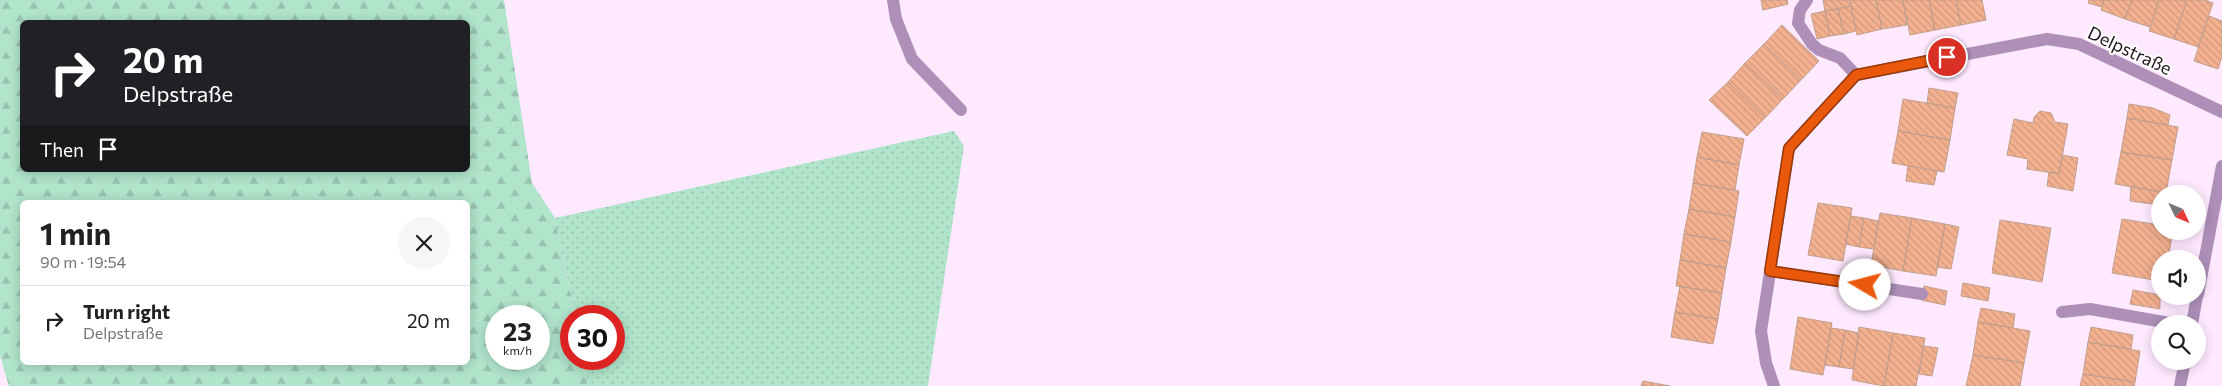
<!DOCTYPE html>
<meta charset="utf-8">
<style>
body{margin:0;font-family:Commissioner,sans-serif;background:#f6f6f6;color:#202124;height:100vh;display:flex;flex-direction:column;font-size:19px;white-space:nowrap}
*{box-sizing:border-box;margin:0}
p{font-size:16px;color:#757577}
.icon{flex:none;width:28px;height:28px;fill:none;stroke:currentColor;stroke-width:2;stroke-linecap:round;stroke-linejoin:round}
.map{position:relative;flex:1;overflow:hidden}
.sheet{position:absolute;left:20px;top:200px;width:450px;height:165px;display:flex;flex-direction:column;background:#fff;border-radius:8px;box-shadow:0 2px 12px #0003}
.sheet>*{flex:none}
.top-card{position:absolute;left:20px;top:20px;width:450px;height:152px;border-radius:8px;box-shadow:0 2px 12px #0003;background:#202124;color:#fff;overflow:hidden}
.needle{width:32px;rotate:134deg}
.buttons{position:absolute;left:2151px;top:185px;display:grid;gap:10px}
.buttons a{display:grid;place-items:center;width:55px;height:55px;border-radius:50%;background:#fff;box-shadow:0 2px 12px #0003;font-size:25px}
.speed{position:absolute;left:485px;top:305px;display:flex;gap:10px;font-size:25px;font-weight:700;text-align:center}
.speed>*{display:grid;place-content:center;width:65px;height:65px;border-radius:50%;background:#fff;box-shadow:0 2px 12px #0003;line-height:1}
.speed small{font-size:12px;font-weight:400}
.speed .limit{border:8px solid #d22;background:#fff;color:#111}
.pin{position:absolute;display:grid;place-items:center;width:42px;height:42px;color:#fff;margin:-21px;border:2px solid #fff;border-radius:50%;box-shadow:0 1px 5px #0007}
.me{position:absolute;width:55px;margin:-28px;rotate:278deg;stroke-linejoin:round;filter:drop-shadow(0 0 4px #0008)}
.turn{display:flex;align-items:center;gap:18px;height:105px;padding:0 20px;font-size:22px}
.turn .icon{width:65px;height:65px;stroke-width:2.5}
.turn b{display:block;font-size:35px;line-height:42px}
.then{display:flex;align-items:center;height:48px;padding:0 20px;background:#0003;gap:10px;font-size:19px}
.round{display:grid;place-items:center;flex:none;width:52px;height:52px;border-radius:26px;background:#f6f6f6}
.summary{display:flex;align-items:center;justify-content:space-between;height:85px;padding:0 20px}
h1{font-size:30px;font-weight:700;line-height:38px}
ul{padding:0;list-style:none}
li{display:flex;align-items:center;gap:15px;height:70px;padding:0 20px;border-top:1px solid #e0e0e0}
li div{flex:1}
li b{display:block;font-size:19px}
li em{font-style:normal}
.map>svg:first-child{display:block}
</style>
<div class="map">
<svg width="2222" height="386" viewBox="0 0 2222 386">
<defs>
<pattern id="grass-dots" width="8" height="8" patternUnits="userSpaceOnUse" patternTransform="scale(1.25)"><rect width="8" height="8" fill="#b0e4cb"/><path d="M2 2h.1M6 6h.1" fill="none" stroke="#97c3ae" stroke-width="1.8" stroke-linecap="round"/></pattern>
<pattern id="forest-firs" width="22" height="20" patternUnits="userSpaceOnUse" patternTransform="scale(1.25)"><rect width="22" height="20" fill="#b0e4cb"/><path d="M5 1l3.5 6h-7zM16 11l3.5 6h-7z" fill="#97c3ae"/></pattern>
<pattern id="building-back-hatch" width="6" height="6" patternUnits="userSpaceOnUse" patternTransform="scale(1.25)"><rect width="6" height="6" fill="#f4b190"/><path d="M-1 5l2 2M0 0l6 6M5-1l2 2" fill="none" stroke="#d1987c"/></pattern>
</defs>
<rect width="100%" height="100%" fill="#ffe9ff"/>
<path fill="url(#grass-dots)" d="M 954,131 L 964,146 L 928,386 L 588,386 L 583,359 L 614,359 L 614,316 L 575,316 L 555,218 Z"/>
<path fill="url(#forest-firs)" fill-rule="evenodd" d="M 0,0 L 504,0 L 532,183 L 555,218 L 575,316 L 571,316 L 571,359 L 583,359 L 588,386 L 9,386 L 0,356 ZM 22,22 L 468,22 L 468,170 L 22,170 ZM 22,202 L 468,202 L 468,362 L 22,362 ZM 496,316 L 539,316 L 539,359 L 496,359 Z"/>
<path fill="url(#building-back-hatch)" stroke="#c09f8e" d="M 1761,0 L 1787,0 L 1788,4 L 1763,10 Z
M 1823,0 L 1850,0 L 1851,6 L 1825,11 Z
M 1850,0 L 1876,0 L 1882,29 L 1857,35 Z
M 1876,0 L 1903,0 L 1907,25 L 1882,29 Z
M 1903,0 L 1929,0 L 1935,30 L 1910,35 Z
M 1929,0 L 1956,0 L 1961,25 L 1935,30 Z
M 1956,0 L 1982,0 L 1986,20 L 1961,25 Z
M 2089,0 L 2104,0 L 2102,7 L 2088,3 Z
M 2104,0 L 2132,0 L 2125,19 L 2101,10 Z
M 2132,0 L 2159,0 L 2150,27 L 2125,19 Z
M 2159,0 L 2187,0 L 2174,39 L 2149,31 Z
M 2187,0 L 2205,0 L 2213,3 L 2198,47 L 2174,39 Z
M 1851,6 L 1856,31 L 1844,34 L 1838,9 Z
M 1838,9 L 1844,34 L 1830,36 L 1825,11 Z
M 1825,11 L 1830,36 L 1817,39 L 1811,14 Z
M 2209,16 L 2222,21 L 2222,56 L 2218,69 L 2194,61 Z
M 1782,25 L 1819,61 L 1801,80 L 1764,44 Z
M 1764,44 L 1801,80 L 1783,99 L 1745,63 Z
M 1745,63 L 1783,99 L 1765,118 L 1728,82 Z
M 1728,82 L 1765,118 L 1747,136 L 1709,100 Z
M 1929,88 L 1958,93 L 1955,108 L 1927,103 Z
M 1903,99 L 1955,108 L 1950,140 L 1898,131 Z
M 2129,104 L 2153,108 L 2170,115 L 2168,125 L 2127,118 Z
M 2040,111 L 2051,113 L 2055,122 L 2068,124 L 2059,174 L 2027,169 L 2028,159 L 2007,155 L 2014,119 L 2033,123 L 2034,117 Z
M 2127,118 L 2178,127 L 2172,160 L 2121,152 Z
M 1898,131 L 1950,140 L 1944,172 L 1892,163 Z
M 1702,132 L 1744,139 L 1739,165 L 1697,157 Z
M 2121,152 L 2172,160 L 2166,193 L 2115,184 Z
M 2062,155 L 2078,158 L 2073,191 L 2047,186 L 2049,172 L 2059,174 Z
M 1697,157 L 1739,165 L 1735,190 L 1693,183 Z
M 1908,166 L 1937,171 L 1934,185 L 1906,181 Z
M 1693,183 L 1739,191 L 1735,217 L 1689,209 Z
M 2131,186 L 2166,193 L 2166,194 L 2160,194 L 2160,205 L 2130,201 Z
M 1818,203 L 1852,208 L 1843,261 L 1808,255 Z
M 1689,209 L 1735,217 L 1731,242 L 1684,234 Z
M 1880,213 L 1912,218 L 1903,271 L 1871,265 Z
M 1851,216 L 1864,218 L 1859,247 L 1845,244 Z
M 1864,218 L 1878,221 L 1874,249 L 1859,247 Z
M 1912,218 L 1945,224 L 1936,276 L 1903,271 Z
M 2122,219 L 2160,225 L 2160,231 L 2173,231 L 2168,259 L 2160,259 L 2160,281 L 2112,273 Z
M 2000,220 L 2051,228 L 2042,282 L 1992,273 Z
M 1945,224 L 1959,227 L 1951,269 L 1937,267 Z
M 1684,234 L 1731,242 L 1726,268 L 1680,260 Z
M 1680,260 L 1726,268 L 1722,293 L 1676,286 Z
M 1963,283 L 1990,288 L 1988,301 L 1961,296 Z
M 1680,286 L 1722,293 L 1718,319 L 1675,312 Z
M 1924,286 L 1947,291 L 1945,305 L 1921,300 Z
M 2133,290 L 2160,295 L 2160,309 L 2130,304 Z
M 1981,308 L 2015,314 L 2013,328 L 1978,322 Z
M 1675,312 L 1718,319 L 1713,344 L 1671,337 Z
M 1798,317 L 1832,323 L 1823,375 L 1790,369 Z
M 1978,322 L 2030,331 L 2024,363 L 1973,355 Z
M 1859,327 L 1893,333 L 1884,386 L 1852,380 Z
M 2091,327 L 2133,335 L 2131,349 L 2088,342 Z
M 1831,328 L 1845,330 L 1839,367 L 1825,365 Z
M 1845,330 L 1859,333 L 1853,369 L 1839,367 Z
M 1893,333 L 1925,338 L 1916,386 L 1884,386 Z
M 2088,342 L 2140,351 L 2135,382 L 2083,374 Z
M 1924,346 L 1938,348 L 1932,376 L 1919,374 Z
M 1973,355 L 2024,363 L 2020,386 L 1966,386 Z
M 2083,374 L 2135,382 L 2134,386 L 2080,386 Z
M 1643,381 L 1670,386 L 1641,386 Z"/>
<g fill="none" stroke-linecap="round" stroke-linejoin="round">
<path stroke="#ad8fb8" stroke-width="12" d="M 893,0 L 896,19 L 912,59 L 961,110
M 1807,0 L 1800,10 L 1798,23 L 1812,44 L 1819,50 L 1840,58 L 1856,75"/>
<path stroke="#ad8fb8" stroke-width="12" d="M 1770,271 L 1922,294
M 2198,295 L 2222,166
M 2062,312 L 2090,309 L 2175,324
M 2192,324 L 2197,296
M 1774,386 L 1766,363 L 1761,331 L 1789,148 L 1856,75 L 2047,39 L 2079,44 L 2222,112
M 2180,386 L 2185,361"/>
</g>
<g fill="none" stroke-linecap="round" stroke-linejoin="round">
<defs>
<path id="route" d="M 1865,285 L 1770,271 L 1789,148 L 1856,75 L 1947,57"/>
</defs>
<use href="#route" stroke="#983908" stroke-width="12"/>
<use href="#route" stroke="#ea580c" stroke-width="9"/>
</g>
<g text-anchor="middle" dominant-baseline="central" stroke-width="4" stroke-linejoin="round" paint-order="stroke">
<g font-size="18" fill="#1f161f" stroke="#fefefe">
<text transform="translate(2130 50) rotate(25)">Delpstraße</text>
</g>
</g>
</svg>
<div class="buttons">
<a><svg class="needle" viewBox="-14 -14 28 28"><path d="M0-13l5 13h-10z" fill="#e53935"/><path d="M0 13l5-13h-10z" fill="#757577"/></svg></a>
<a><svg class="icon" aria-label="sound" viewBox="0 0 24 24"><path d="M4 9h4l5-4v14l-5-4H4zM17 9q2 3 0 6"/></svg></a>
<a><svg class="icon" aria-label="search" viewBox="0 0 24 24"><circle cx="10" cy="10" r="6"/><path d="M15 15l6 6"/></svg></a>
</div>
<div class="speed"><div>23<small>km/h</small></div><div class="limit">30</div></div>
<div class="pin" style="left:1947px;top:57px;background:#d93025"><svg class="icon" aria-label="arrive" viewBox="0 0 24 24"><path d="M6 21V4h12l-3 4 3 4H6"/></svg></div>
<svg class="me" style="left:1865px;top:285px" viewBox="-20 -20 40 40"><circle r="19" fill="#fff"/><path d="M0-13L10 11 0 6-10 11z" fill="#ea580c"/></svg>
<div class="top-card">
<div class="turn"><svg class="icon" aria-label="right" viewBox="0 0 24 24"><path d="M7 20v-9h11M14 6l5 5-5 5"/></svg><div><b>20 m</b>Delpstraße</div></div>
<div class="then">Then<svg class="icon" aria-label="arrive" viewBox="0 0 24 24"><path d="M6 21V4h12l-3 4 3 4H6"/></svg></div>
</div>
<section class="sheet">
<div class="summary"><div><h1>1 min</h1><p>90 m · 19:54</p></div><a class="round"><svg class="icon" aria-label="close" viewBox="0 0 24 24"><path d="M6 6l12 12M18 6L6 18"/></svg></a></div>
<ul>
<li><svg class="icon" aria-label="right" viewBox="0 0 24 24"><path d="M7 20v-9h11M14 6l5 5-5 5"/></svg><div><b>Turn right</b><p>Delpstraße</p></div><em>20 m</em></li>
</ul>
</section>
</div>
